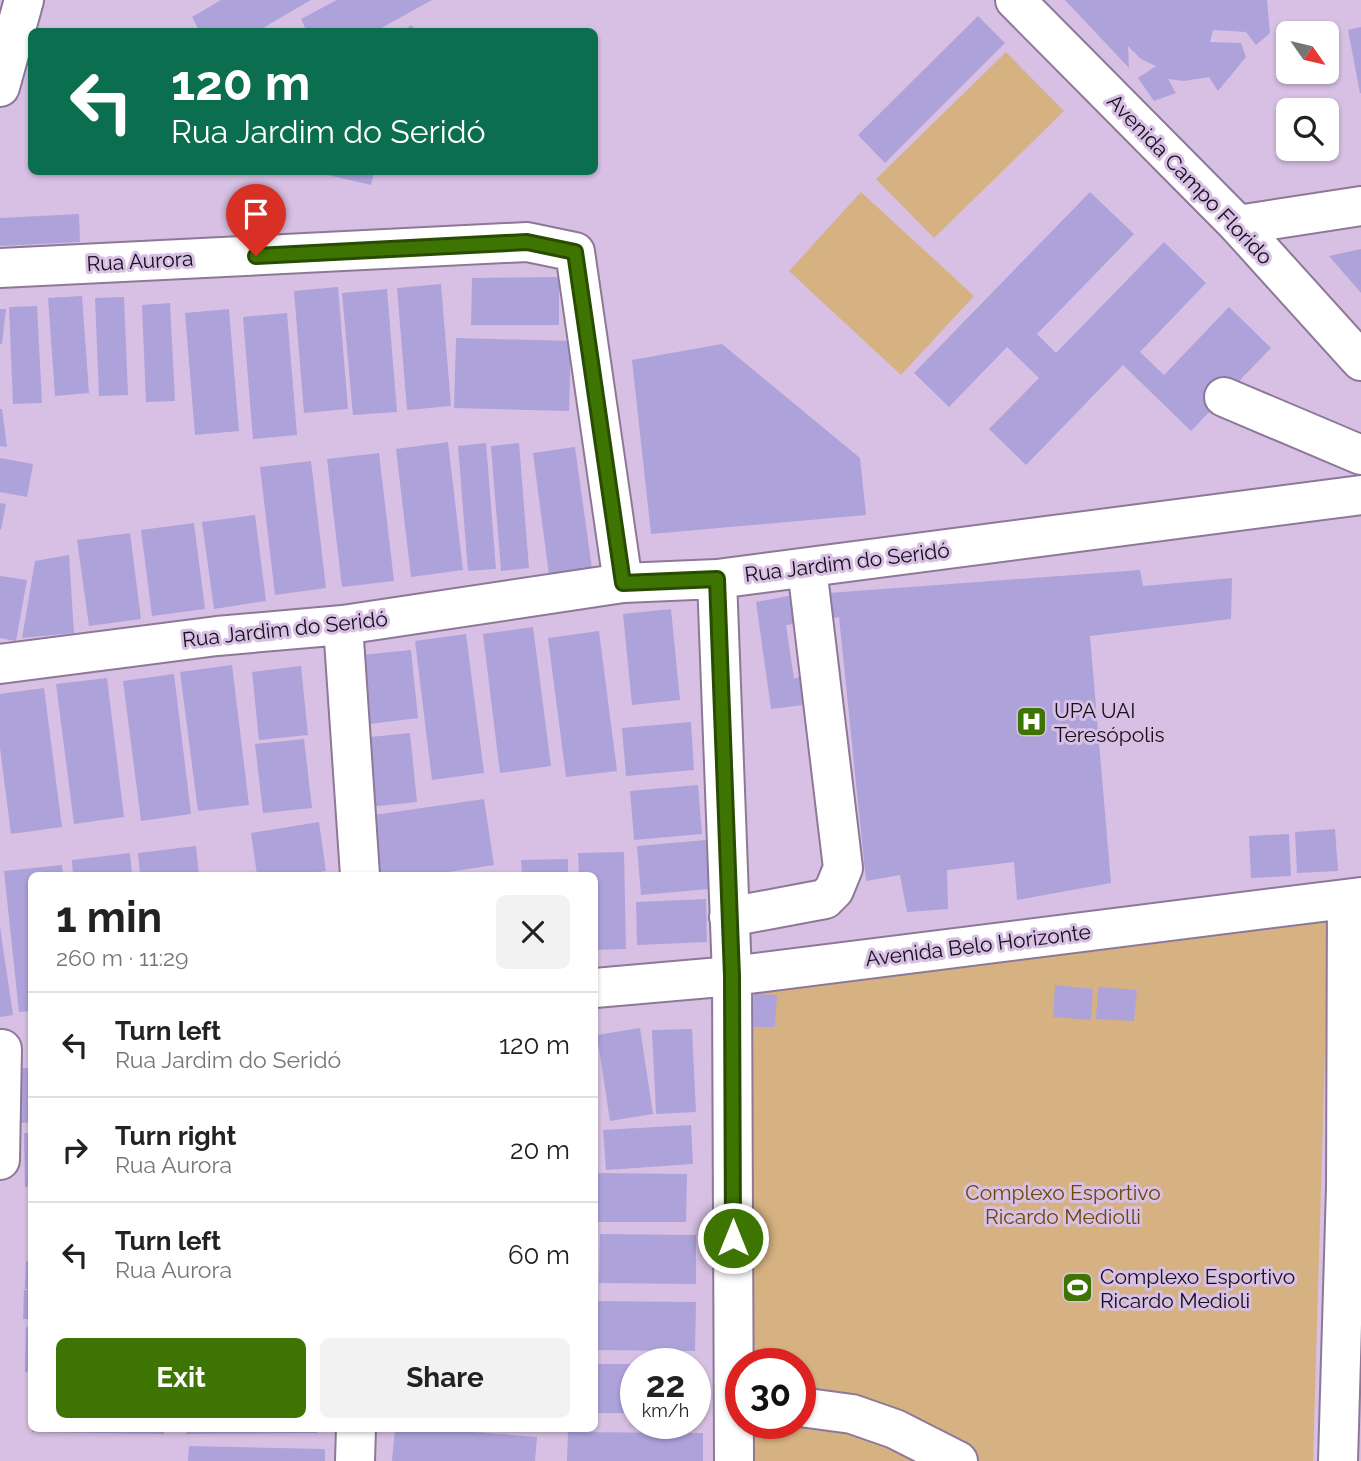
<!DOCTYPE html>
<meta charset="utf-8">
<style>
body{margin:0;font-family:Raleway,sans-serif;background:#f2f2f2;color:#222;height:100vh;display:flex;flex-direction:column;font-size:26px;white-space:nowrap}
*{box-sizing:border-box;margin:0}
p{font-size:23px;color:#767676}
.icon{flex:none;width:38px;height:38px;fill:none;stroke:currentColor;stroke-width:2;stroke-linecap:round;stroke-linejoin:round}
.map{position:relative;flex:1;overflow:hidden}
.drawer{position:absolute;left:28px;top:872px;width:570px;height:560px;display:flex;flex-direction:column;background:#fff;border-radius:10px;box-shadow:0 2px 5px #0004}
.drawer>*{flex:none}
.top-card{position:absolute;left:28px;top:28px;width:570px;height:147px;border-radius:10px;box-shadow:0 2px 5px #0004;background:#0b6e4f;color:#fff;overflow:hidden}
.needle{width:46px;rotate:124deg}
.controls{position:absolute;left:1276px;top:21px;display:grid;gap:14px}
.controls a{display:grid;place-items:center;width:63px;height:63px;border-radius:10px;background:#fff;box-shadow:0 2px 5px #0004;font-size:35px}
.speed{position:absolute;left:620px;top:1348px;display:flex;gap:14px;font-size:35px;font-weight:700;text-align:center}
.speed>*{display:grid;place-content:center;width:91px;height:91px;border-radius:50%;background:#fff;box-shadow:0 2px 5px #0004;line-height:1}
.speed small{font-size:18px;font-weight:400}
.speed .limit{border:10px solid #d22;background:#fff;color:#111}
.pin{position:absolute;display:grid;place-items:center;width:60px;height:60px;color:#fff;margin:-72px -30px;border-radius:50% 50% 50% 0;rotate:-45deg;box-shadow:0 0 7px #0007}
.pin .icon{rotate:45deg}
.me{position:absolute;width:77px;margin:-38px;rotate:0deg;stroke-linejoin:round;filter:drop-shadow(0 0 5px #0008)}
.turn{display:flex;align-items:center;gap:24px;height:147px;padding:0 28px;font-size:32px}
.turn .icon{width:91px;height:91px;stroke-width:2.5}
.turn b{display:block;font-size:49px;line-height:60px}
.round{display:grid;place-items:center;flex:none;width:74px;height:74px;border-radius:10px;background:#f2f2f2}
.overview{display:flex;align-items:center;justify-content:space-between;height:119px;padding:0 28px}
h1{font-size:42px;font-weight:700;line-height:52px}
.primary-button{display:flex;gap:14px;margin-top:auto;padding:14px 28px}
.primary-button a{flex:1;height:80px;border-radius:10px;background:#3e7502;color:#fff;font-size:28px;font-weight:700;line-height:80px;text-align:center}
.primary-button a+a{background:#f2f2f2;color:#222}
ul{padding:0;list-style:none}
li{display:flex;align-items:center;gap:21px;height:105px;padding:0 28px;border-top:2px solid #e0e0e0}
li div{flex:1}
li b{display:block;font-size:26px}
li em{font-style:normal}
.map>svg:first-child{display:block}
</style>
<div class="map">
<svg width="1361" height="1461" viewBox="0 0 1361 1461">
<rect width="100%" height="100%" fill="#d7c0e3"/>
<path fill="#d6b282" d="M 1006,52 L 1064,111 L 934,238 L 876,179 Z
M 861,192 L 974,296 L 901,375 L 789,271 Z
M 1329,917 L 1313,1461 L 739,1461 L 740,1423 L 800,1423 L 800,1363 L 740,1363 L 746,980 Z"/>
<path fill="#aea2db" d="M 221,0 L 311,0 L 256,32 L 200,32 L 192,17 Z
M 337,0 L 432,0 L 374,32 L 307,32 L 301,19 Z
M 1065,0 L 1267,0 L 1270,33 L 1256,45 L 1246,32 L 1213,30 L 1210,42 L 1241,43 L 1246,57 L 1218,91 L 1209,77 L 1184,81 L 1168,79 L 1176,93 L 1154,101 L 1138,78 L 1156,66 L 1141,59 L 1128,46 L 1129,68 Z
M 978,16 L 1005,43 L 885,163 L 858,135 Z
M 412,25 L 415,32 L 400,32 Z
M 1361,27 L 1361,93 L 1360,93 L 1348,30 Z
M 315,172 L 374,172 L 371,185 Z
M 1090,192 L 1134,234 L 1037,334 L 1056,353 L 1164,242 L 1206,283 L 1140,352 L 1164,375 L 1229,307 L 1271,348 L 1191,431 L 1123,365 L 1026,465 L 989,429 L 1039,378 L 1007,347 L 949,407 L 914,373 Z
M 79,214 L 80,242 L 0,246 L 0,218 Z
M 1361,249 L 1361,293 L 1329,256 Z
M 559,277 L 559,325 L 471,325 L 472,278 Z
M 441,284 L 451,406 L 407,410 L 397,288 Z
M 338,287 L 348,409 L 304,413 L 294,291 Z
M 387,289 L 397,412 L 353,415 L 342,293 Z
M 82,296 L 89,393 L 55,396 L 48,298 Z
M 124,297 L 128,395 L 99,396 L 95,298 Z
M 170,303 L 175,401 L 146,402 L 142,305 Z
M 37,306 L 42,403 L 13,404 L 9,307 Z
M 0,309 L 6,309 L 2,344 L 0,344 Z
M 229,309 L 239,431 L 195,435 L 185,313 Z
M 287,313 L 297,435 L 253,439 L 243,317 Z
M 456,338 L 571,341 L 569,411 L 454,408 Z
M 722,344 L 860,458 L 866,515 L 651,534 L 632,360 Z
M 0,409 L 2,409 L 7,447 L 0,446 Z
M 448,442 L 463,570 L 411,577 L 396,449 Z
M 486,443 L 496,569 L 468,571 L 458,446 Z
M 519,443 L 529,568 L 501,571 L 491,446 Z
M 575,447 L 592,569 L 549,575 L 533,453 Z
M 379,453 L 394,581 L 342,587 L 327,459 Z
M 0,458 L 33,464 L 27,497 L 0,492 Z
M 311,461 L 326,588 L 275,595 L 260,467 Z
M 0,503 L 6,504 L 1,530 L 0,529 Z
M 255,515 L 266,601 L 214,609 L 202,522 Z
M 194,523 L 205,609 L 152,616 L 141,530 Z
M 130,533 L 141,619 L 89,626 L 77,540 Z
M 69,555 L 74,633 L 22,638 L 35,561 Z
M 1140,570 L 1143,586 L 1232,578 L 1231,619 L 1090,636 L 1111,883 L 1017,900 L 1014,862 L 947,870 L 948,909 L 907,912 L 900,875 L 866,881 L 839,617 L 786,625 L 794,679 L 803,675 L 811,704 L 771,709 L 756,602 L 788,596 Z
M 0,576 L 27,580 L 16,641 L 0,638 Z
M 671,609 L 680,700 L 632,705 L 623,614 Z
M 533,627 L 551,766 L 500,773 L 483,634 Z
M 599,631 L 617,771 L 566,777 L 548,638 Z
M 466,634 L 484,773 L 432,780 L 415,641 Z
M 411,650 L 418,718 L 370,724 L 362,655 Z
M 232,665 L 249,805 L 198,811 L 180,672 Z
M 301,666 L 308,735 L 259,740 L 252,672 Z
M 174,674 L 191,814 L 141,821 L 123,681 Z
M 107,678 L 124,817 L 74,824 L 56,684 Z
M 44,688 L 62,827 L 11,834 L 0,748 L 0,694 Z
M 691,722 L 694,770 L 626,776 L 622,728 Z
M 410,733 L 417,802 L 368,807 L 361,738 Z
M 304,739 L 312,808 L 263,813 L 255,744 Z
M 698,785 L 702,834 L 634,840 L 630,791 Z
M 484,799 L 494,865 L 429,875 L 375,875 L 367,816 Z
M 319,822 L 326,871 L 298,875 L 257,875 L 251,833 Z
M 1335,829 L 1338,871 L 1297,873 L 1295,832 Z
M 1289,834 L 1291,876 L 1251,878 L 1249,836 Z
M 706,840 L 709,889 L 641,895 L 637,846 Z
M 196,846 L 199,875 L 140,875 L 138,853 Z
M 624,852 L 626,949 L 595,950 L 595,875 L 579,875 L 578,853 Z
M 130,853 L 132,875 L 73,875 L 72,860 Z
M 568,859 L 568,875 L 522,875 L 521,860 Z
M 62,865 L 63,875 L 32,875 L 32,1011 L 19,1012 L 4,871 Z
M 706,899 L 707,942 L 637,945 L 636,902 Z
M 0,927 L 13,1015 L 0,1017 Z
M 1055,985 L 1093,989 L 1091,1020 L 1053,1017 Z
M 1098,987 L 1137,990 L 1134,1021 L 1096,1019 Z
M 754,994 L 777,995 L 775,1027 L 753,1027 Z
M 640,1028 L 653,1114 L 610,1121 L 597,1035 Z
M 692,1029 L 696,1112 L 656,1114 L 652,1030 Z
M 19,1068 L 32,1068 L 32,1122 L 21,1123 Z
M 691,1125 L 693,1164 L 606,1170 L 603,1130 Z
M 24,1133 L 32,1133 L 32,1187 L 25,1187 Z
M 595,1173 L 687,1174 L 686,1222 L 595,1222 Z
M 29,1227 L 32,1227 L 32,1255 L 28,1255 Z
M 600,1234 L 696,1235 L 696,1284 L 599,1283 Z
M 26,1261 L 32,1261 L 32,1289 L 25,1289 Z
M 24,1290 L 32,1290 L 32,1319 L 23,1319 Z
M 595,1301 L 696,1302 L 695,1351 L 595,1350 Z
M 26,1327 L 32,1328 L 32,1372 L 25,1372 Z
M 595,1364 L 635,1364 L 635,1413 L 595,1413 Z
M 32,1428 L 164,1428 L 164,1434 L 32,1432 Z
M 186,1428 L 317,1428 L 317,1433 L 186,1434 Z
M 395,1428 L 423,1428 L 537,1437 L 535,1461 L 392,1461 Z
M 568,1432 L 703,1433 L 703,1461 L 567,1461 Z
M 189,1446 L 325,1449 L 325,1461 L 188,1461 Z"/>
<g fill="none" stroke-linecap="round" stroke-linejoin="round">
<defs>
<path id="minor" d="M 0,87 L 24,0
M 1238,225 L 1361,206
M 0,268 L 527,242 L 575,252 L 623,583
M 1224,397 L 1361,455
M 717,579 L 732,976 L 734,1461
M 343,625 L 360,875
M 0,664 L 217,636 L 343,625 L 623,583 L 717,579 L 1361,495
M 729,917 L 825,899 L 834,890 L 843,868 L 807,568
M 595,988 L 732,976 L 1361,897
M 0,1160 L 2,1049
M 800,1407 L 852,1414 L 895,1429 L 958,1461
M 355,1461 L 356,1428
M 1338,1461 L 1346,1187 L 1347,899"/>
<path id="major" d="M 1015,0 L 1238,225 L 1361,361"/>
</defs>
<use href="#minor" stroke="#8d7898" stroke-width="42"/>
<use href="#major" stroke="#8d7898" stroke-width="42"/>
<use href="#minor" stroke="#fff" stroke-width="38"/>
<use href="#major" stroke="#fff" stroke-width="38"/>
</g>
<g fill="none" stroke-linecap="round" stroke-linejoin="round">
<defs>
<path id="route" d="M 256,256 L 527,242 L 575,252 L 623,583 L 717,579 L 732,976 L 733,1238"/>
</defs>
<use href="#route" stroke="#284c01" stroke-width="18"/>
<use href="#route" stroke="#3e7502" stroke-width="12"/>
</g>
<defs>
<symbol id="hospital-square" viewBox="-11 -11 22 22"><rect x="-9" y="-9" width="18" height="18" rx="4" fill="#3e7502" stroke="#d7c0e3"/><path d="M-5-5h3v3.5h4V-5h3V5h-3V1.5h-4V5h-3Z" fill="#fff"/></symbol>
<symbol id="stadium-square" viewBox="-11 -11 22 22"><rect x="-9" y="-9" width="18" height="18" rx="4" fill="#3e7502" stroke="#d7c0e3"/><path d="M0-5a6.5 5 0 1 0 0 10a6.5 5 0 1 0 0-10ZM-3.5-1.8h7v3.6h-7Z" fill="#fff"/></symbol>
</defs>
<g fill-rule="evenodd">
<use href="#hospital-square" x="1014" y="704" width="35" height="35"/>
<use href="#stadium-square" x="1060" y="1270" width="35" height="35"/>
</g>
<g text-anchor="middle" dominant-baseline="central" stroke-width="6" stroke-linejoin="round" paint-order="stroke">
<g font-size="21" fill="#160e1a" stroke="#d7c0e3">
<text transform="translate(1190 179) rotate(46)">Avenida Campo Florido</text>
<text transform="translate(140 261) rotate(-3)">Rua Aurora</text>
<text transform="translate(847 562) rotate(-7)">Rua Jardim do Seridó</text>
<text transform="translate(285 629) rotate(-6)">Rua Jardim do Seridó</text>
<text transform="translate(978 945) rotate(-7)">Avenida Belo Horizonte</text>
</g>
<g font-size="21" fill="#160e1a" stroke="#d7c0e3" text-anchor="start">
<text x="1054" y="710">UPA UAI<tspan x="1054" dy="24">Teresópolis</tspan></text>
<text x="1100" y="1276">Complexo Esportivo<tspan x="1100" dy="24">Ricardo Medioli</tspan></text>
</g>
<g font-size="21" fill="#6c4603" stroke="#d7c0e3">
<text x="1063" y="1192">Complexo Esportivo<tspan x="1063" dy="24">Ricardo Mediolli</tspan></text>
</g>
</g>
</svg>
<div class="controls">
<a><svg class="needle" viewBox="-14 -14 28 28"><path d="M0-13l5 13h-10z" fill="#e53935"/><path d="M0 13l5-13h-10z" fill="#767676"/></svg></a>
<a><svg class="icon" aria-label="search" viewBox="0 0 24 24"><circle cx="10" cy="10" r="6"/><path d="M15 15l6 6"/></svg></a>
</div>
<div class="speed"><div>22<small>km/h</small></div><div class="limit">30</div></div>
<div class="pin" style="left:256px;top:256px;background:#d93025"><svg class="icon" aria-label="arrive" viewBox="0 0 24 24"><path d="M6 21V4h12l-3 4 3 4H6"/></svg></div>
<svg class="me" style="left:733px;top:1238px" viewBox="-20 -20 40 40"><circle r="17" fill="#3e7502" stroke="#fff" stroke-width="3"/><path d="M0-11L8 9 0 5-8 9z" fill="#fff"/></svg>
<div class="top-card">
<div class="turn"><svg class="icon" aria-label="left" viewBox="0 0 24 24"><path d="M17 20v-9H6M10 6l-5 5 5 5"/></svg><div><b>120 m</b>Rua Jardim do Seridó</div></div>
</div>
<section class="drawer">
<div class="overview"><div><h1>1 min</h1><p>260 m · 11:29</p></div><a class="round"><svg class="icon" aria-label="close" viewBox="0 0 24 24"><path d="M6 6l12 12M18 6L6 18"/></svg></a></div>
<ul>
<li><svg class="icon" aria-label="left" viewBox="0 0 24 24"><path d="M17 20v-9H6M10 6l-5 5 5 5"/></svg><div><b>Turn left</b><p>Rua Jardim do Seridó</p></div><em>120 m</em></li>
<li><svg class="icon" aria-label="right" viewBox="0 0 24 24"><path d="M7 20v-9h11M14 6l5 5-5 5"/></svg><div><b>Turn right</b><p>Rua Aurora</p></div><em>20 m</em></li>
<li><svg class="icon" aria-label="left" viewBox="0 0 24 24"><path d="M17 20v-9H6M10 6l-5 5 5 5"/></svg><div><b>Turn left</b><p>Rua Aurora</p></div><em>60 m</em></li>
</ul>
<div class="primary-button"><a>Exit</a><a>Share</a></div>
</section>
</div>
